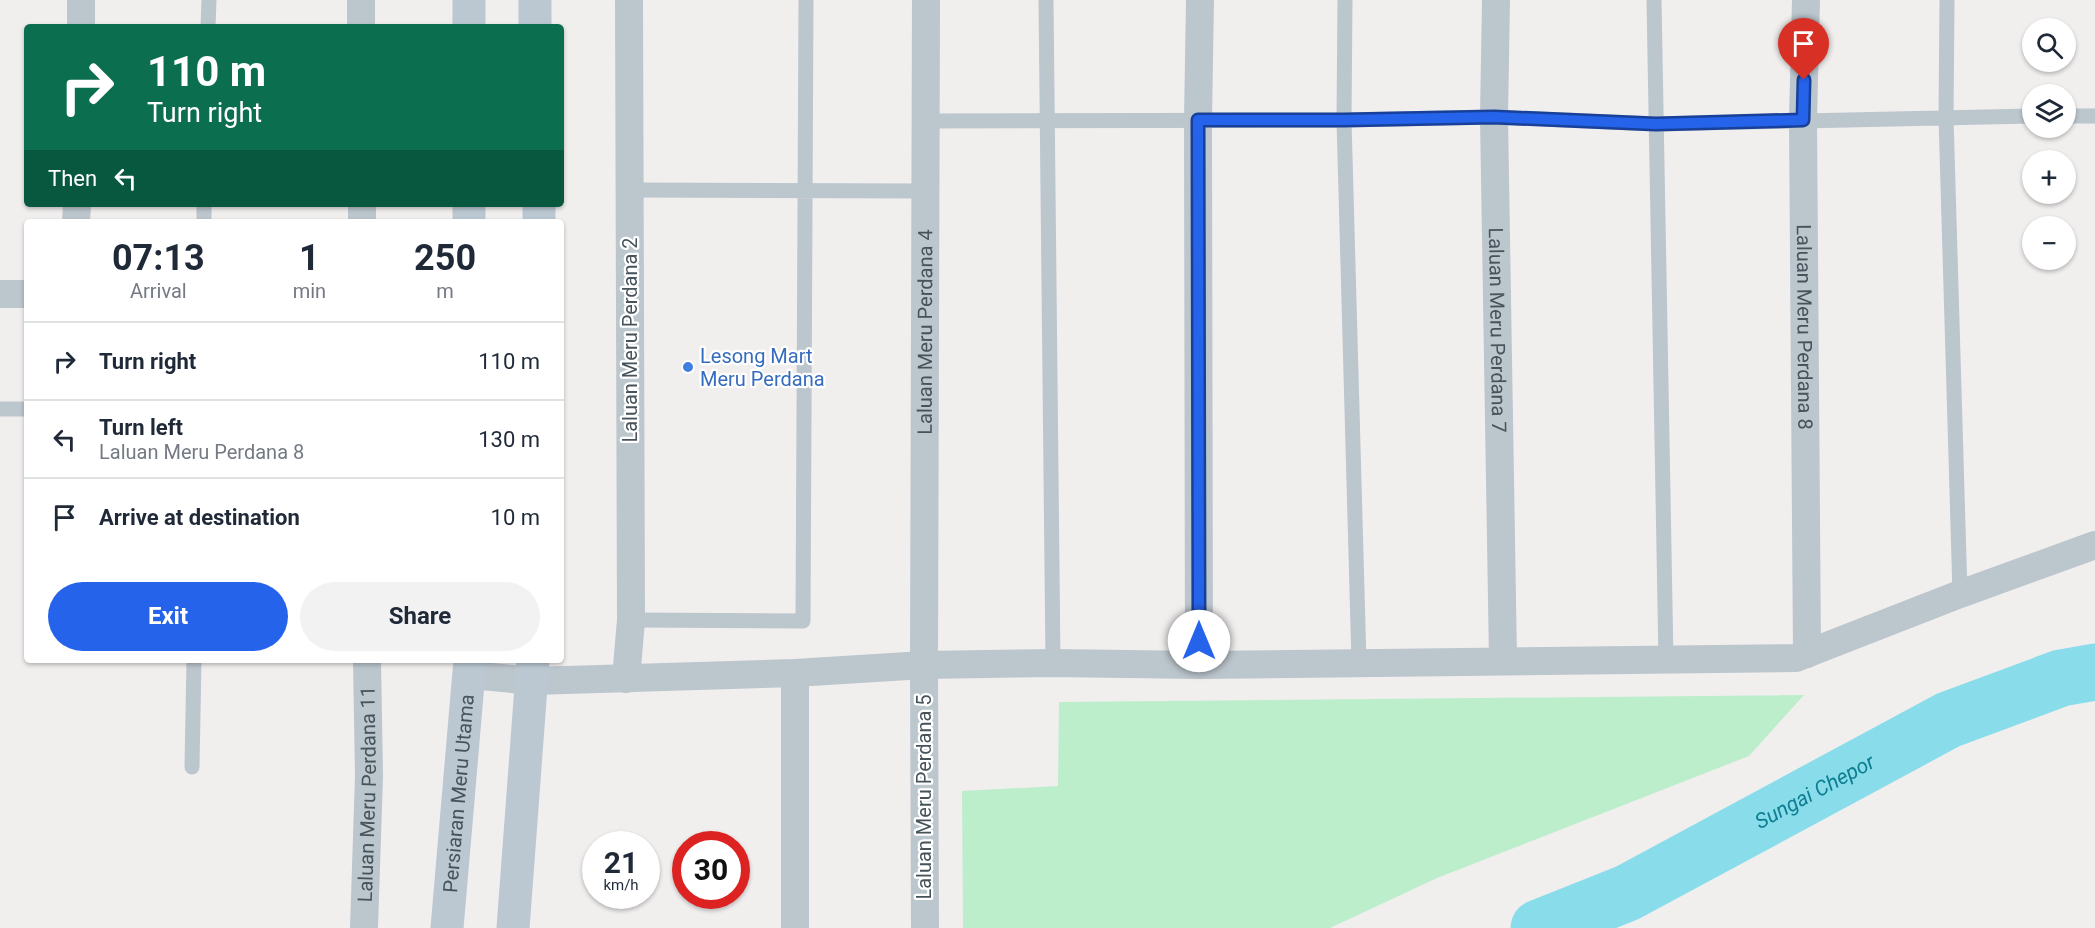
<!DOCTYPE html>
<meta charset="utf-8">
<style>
body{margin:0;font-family:Roboto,sans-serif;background:#f2f2f3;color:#1f2937;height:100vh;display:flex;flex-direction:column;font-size:22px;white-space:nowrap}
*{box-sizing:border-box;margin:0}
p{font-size:20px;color:#747a83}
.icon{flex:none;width:33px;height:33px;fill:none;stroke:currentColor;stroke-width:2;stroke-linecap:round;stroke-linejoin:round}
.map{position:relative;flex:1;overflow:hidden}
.side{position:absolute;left:24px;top:219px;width:540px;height:444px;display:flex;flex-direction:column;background:#fff;border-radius:6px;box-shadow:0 2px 4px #0004}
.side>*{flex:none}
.top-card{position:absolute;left:24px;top:24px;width:540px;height:183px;border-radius:6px;box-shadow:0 2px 4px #0004;background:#0b6e4f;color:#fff;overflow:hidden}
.tools{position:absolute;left:2022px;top:18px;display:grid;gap:12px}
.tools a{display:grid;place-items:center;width:54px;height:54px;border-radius:50%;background:#fff;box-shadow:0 2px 4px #0004;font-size:30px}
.speed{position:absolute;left:582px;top:831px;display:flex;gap:12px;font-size:30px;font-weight:700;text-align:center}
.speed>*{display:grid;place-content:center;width:78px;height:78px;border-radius:50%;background:#fff;box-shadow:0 2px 4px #0004;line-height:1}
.speed small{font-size:15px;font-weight:400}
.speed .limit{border:9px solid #d22;background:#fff;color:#111}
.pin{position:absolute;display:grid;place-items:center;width:51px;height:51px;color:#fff;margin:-62px -26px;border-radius:50% 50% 50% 0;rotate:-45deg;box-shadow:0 0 6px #0007}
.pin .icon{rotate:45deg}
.me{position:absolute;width:66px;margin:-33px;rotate:0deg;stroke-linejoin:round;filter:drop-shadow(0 0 4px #0008)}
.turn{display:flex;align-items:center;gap:21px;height:126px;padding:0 24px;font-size:27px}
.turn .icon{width:78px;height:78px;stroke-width:2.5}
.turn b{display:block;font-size:42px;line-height:51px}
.then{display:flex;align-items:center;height:57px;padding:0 24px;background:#0003;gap:12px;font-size:22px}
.eta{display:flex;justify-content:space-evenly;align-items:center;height:102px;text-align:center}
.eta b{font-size:36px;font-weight:700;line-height:42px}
.button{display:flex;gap:12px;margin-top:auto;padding:12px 24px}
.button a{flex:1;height:69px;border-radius:36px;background:#2563eb;color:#fff;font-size:24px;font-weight:700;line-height:69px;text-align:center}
.button a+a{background:#f2f2f3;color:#1f2937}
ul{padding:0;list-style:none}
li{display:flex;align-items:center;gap:18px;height:78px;padding:0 24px;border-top:2px solid #e0e1e3}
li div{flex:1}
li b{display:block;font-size:22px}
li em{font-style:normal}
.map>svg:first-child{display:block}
</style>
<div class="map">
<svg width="2095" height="928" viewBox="0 0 2095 928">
<rect width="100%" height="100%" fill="#f1eeee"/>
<path fill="#bceecc" d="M 1804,695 L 1749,756 L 1437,878 L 1330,928 L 963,928 L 962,791 L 1058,786 L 1059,702 Z"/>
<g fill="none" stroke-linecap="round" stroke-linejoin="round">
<path stroke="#89ddeb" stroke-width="57" id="s1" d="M 1539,928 L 1627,893 L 1948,720 L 2061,678 L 2095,672"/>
<path stroke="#bcc6cd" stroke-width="15" d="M 1046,0 L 1053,663
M 1345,0 L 1344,120 L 1359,663
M 1654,0 L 1666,660
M 1947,0 L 1946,117 L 1960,594
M 208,27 L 209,0
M 2066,116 L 2095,116
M 927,121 L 1344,120 L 1494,117 L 1656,124 L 2032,116
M 630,190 L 926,191
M 204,222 L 204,204
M 0,409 L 27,409
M 631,620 L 803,621 L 806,0
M 192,767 L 194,660"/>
<g stroke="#bcc6cd" stroke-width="28">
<path d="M 361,0 L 361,27"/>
<path id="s2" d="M 1496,0 L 1494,117 L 1503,660"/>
<path id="s3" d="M 1806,0 L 1803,120 L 1807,654"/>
<path d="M 81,27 L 81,0"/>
<path d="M 362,204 L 362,222"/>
<path d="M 76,222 L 77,204"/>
<path d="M 0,294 L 27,294"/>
<path d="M 1199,665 L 1198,120 L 1200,0"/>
<path d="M 470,675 L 533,681 L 795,673 L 924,665 L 1053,663 L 1199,665 L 1796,658 L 1960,594 L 2095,545"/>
<path d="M 626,679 L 631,620 L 629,0"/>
<path id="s4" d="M 364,928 L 369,776 L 367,660"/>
<path d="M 795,928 L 795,673"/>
<path id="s5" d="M 925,928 L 924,665 L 926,0"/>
</g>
<g stroke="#bbc8d2" stroke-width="33">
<path d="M 469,0 L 469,27"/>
<path d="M 535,0 L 535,27"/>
<path d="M 469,204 L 469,222"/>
<path d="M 539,204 L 539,222"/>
<path id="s6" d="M 447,928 L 470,660"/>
<path d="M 513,928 L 533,660"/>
</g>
</g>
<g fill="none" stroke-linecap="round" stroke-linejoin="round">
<defs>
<path id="route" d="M 1199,641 L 1198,120 L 1344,120 L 1494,117 L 1656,124 L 1803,120 L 1804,80"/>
</defs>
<use href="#route" stroke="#184099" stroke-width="15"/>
<use href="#route" stroke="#2563eb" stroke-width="10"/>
</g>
<circle fill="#3f7fe0" stroke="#fff" stroke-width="2" cx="688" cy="367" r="6"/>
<g text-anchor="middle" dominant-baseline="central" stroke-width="4.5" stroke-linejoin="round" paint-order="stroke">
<g font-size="20" fill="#46535b" stroke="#fff">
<text stroke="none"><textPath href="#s3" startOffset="327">Laluan Meru Perdana 8</textPath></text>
<text stroke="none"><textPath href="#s2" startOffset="330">Laluan Meru Perdana 7</textPath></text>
<text stroke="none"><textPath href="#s5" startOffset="596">Laluan Meru Perdana 4</textPath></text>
<text transform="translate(630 340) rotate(-90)">Laluan Meru Perdana 2</text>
<text stroke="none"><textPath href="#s4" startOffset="134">Laluan Meru Perdana 11</textPath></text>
<text stroke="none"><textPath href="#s6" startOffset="135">Persiaran Meru Utama</textPath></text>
<text transform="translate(924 797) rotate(-90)">Laluan Meru Perdana 5</text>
</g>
<g font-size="20" fill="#366cbe" stroke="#fff" text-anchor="start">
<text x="700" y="356">Lesong Mart<tspan x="700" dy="23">Meru Perdana</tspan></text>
</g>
<g font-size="21" font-style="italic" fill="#0e7e91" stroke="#fff">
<text stroke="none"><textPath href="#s1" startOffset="308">Sungai Chepor</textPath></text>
</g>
</g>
</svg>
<div class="tools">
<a><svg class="icon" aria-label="search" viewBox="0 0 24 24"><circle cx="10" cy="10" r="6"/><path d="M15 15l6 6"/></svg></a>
<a><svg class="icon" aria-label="layers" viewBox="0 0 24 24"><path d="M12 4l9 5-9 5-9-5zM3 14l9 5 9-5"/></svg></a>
<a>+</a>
<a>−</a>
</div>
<div class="speed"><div>21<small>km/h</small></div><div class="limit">30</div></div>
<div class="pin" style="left:1804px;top:80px;background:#d93025"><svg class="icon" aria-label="arrive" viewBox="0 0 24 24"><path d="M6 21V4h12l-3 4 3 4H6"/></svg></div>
<svg class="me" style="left:1199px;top:641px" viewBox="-20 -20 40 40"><circle r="19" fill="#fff"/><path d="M0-13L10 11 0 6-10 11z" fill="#2563eb"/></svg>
<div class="top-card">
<div class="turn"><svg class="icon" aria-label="right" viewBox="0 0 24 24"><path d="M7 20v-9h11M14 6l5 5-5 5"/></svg><div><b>110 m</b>Turn right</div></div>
<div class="then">Then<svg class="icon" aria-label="left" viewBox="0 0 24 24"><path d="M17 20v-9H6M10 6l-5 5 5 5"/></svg></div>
</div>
<section class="side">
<div class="eta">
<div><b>07:13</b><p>Arrival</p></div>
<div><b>1</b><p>min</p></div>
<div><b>250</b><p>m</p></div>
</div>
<ul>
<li><svg class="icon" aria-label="right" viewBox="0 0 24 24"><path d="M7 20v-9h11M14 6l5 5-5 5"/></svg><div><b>Turn right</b></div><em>110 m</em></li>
<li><svg class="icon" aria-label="left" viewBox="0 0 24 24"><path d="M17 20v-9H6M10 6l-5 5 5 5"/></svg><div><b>Turn left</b><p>Laluan Meru Perdana 8</p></div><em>130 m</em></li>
<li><svg class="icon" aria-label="arrive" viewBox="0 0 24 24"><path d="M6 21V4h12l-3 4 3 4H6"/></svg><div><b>Arrive at destination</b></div><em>10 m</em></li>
</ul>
<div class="button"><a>Exit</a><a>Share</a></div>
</section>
</div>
